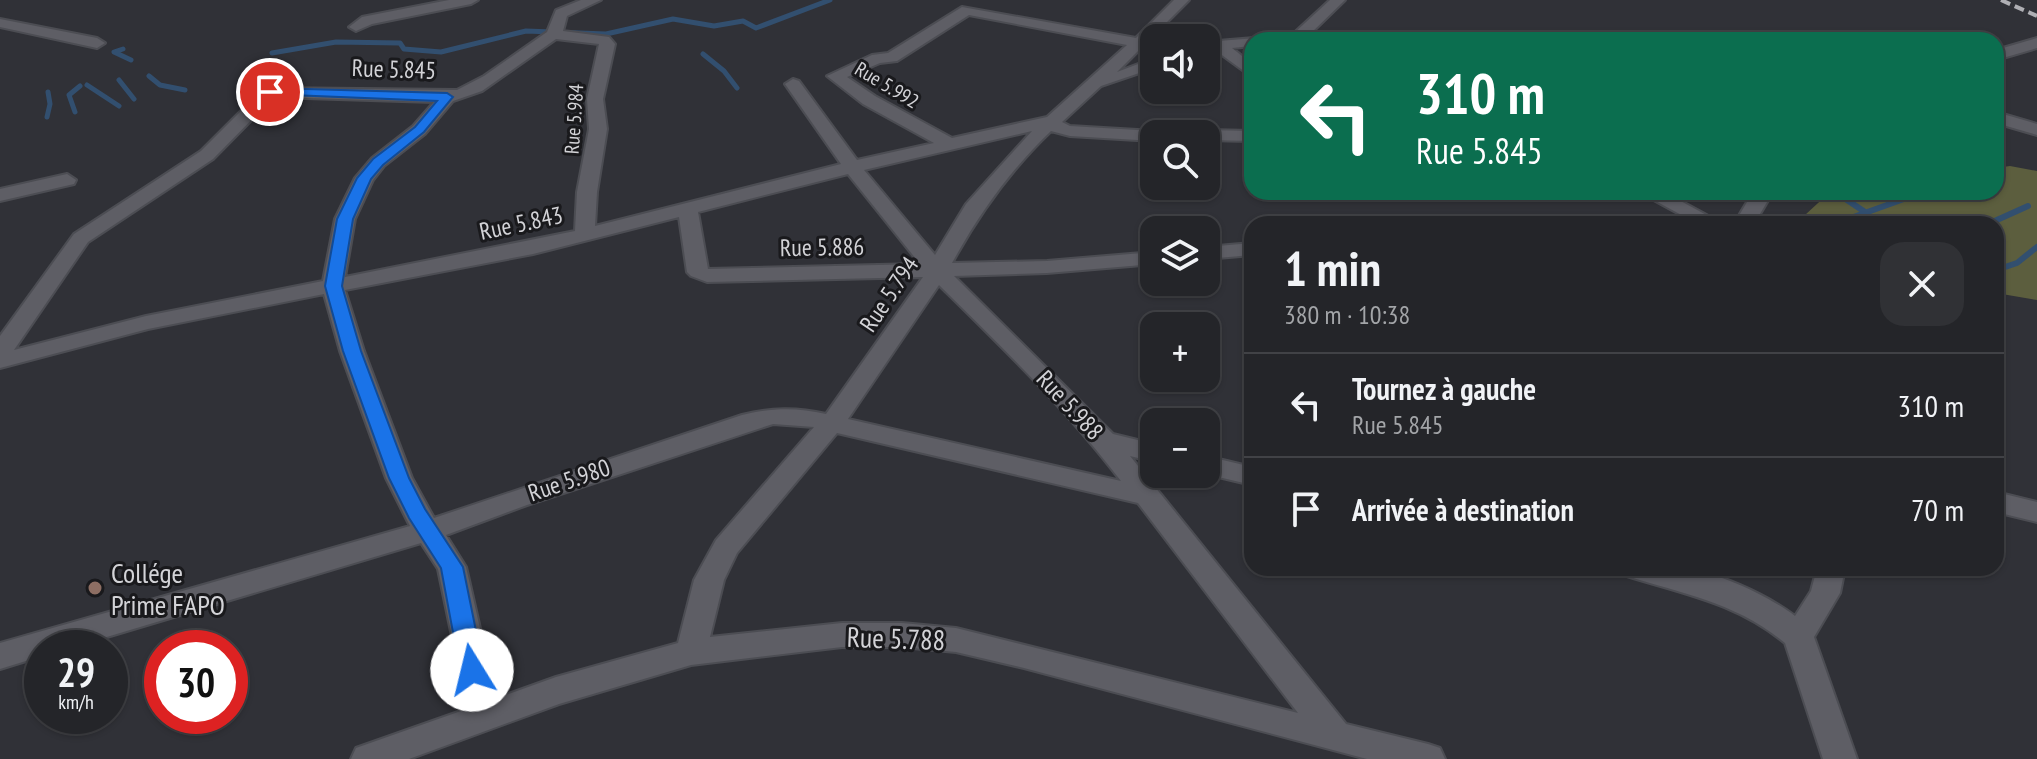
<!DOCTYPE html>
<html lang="fr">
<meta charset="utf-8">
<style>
body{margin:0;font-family:"PT Sans Narrow",sans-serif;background:#303135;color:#f1f3f6;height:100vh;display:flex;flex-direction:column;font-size:30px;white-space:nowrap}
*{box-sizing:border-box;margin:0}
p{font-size:26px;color:#a3a5a8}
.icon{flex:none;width:44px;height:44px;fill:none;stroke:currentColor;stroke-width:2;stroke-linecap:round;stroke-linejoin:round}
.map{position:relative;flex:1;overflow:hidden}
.drawer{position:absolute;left:1244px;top:216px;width:760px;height:360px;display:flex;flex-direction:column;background:#242529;border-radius:24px;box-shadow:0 2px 6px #0004,0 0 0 2px #414246}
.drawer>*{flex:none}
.top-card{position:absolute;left:1244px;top:32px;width:760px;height:168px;border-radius:24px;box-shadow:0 2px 6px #0004,0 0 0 2px #414246;background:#0b6e4f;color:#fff;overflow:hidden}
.fabs{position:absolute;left:1140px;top:24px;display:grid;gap:16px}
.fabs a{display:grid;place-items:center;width:80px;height:80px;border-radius:16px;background:#242529;box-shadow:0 2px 6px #0004,0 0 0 2px #414246;font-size:40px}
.speed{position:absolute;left:24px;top:630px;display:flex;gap:16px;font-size:40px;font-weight:700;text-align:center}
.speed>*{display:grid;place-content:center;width:104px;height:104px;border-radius:50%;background:#242529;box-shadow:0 2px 6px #0004,0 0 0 2px #414246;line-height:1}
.speed small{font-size:20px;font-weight:400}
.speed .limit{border:12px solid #d22;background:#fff;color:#111}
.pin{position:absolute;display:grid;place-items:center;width:68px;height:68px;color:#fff;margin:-34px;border:4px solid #fff;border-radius:50%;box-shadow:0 2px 8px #0007}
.me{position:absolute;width:88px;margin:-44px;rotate:351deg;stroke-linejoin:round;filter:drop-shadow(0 0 6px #0008)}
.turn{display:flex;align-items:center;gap:28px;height:168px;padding:0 40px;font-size:36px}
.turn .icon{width:104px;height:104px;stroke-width:2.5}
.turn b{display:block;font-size:56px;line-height:68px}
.round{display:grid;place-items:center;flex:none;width:84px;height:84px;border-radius:24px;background:#303135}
.head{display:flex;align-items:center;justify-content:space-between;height:136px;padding:0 40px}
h1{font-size:48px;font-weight:600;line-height:60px}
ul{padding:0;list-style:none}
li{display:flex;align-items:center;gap:24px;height:104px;padding:0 40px;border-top:2px solid #414246}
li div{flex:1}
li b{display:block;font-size:30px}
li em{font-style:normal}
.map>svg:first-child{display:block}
</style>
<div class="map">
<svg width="2037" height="759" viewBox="0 0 2037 759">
<rect width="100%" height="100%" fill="#303137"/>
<path fill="#5c5e3e" d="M 2010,166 L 2037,171 L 2037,300 L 1996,293 L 1996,224 L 1822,224 L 1805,215 L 1830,192 L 1996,192 L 1996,168 Z"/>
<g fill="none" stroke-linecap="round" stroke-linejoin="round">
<path stroke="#324f6f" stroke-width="5" d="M 123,49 L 114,52 L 131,60
M 272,53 L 336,42 L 400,43 L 404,49 L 441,52 L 526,31 L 606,34 L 673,19 L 714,26 L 743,21 L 756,28 L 830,0
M 703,54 L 724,71 L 737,88
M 149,76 L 160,85 L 185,90
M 119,80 L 134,99
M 87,85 L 119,106
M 75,112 L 69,95 L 80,86
M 47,117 L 50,104 L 48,92"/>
<path stroke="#324f6f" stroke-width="6" d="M 1835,192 L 1865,212
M 1834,224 L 1915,195
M 1988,224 L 2028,206
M 1996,270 L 2017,263 L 2037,247"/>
<defs>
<path id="minor" d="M 449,0 L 478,0 L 471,4 L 372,24 L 356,31 L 349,27 L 362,17 Z
M 581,0 L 601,0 L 567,16 L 563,31 L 609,37 L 615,44 L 603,99 L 607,129 L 597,192 L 595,226 L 841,164 L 785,84 L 793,79 L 799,81 L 857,160 L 934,143 L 863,104 L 827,76 L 872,55 L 888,53 L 962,7 L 1136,38 L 1174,0 L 1189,0 L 1117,72 L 1154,58 L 1154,68 L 1101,86 L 1062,122 L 1070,126 L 1154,131 L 1161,134 L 1154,134 L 1154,141 L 1070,136 L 1051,131 C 1010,170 979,214 952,263 L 1047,261 L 1154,252 L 1154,264 L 1047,273 L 954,276 L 1113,434 L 1154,444 L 1154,462 L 1130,456 L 1346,724 L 1428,744 L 1440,748 L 1445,759 L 1367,759 L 1024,668 L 956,652 L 902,647 L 842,647 L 691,665 L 559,704 L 409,759 L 351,759 L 356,748 L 461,711 L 454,646 L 438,569 L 421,543 L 70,648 L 42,648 L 42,656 L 0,669 L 0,643 L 410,526 L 386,478 L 340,351 L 324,294 L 148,329 L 0,368 L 0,336 L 74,234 L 201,151 L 264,88 L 457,90 L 484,76 L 547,32 L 556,10 ZM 969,15 L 1127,45 L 1047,117 L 952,138 L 875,96 L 847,77 L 880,63 L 897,61 ZM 556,39 L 599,44 L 587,99 L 589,129 L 577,192 L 575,231 L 345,277 L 355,219 L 373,180 L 384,166 L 425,134 L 453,101 L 482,91 ZM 274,97 L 434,102 L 413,126 L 372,158 L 355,178 L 335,219 L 323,281 L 146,316 L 14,350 L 88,242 L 213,159 ZM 1032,131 L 966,204 L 935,255 L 864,170 ZM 848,174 L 920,264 L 708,269 L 698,212 ZM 679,217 L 687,272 L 691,276 L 707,282 L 923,277 L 826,414 C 796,407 771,408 742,415 L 434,518 L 412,478 L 364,351 L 345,290 L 533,254 ZM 939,285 C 1002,347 1067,410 1121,481 L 848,419 ZM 773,424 L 814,427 L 716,540 L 694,580 L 678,643 L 556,677 L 492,700 L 484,646 L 466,567 L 446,535 L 527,505 ZM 837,433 L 1138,503 L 1298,713 L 956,628 L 902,623 L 842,623 L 710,637 L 724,580 L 737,553 Z
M 1330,0 L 1345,0 L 1309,35 L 1450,35 L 1458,40 L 1252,40 L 1252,46 L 1232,48 L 1252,64 L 1252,77 L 1215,50 L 1206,52 L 1206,42 L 1292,35 Z
M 0,19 L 97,38 L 105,43 L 97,48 L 0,27 Z
M 2037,38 L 2037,48 L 1996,60 L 1996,50 Z
M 1996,112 L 2037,124 L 2037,135 L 1996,123 Z
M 1206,130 L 1252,131 L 1252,141 L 1206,140 L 1206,134 L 1198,134 Z
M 67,174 L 76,180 L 74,184 L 0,201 L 0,189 Z
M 1639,192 L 1664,192 L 1723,224 L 1698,224 Z
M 1753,192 L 1773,192 L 1754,224 L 1734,224 Z
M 1252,243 L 1252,255 L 1206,259 L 1206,247 Z
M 1206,456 L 1252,467 L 1252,485 L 1206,474 Z
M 1996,492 L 2037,502 L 2037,522 L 1996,512 Z
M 1623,568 C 1641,568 1660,567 1679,568 C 1714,570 1767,595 1795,616 L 1811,591 L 1817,568 L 1845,568 L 1840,593 L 1814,637 L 1857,759 L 1823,759 L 1785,643 C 1737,603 1684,594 1627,576 Z"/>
</defs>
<use href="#minor" stroke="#4c4d53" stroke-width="4"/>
<use href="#minor" fill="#5e5e65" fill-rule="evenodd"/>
<path stroke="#afafb4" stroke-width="4" stroke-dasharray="10 5" stroke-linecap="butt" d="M 2001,0 L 2037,16"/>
</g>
<path fill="#1a73e8" stroke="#114b97" stroke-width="2" d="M 270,88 L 447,93 L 453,97 L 424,132 L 383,165 L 371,179 L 353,219 L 342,286 L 361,351 L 409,478 L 425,509 L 463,567 L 484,670 L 480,677 L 472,680 L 463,677 L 460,670 L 441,568 L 409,518 L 389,478 L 343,351 L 325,286 L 337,219 L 357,178 L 373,159 L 415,127 L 437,101 L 266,94 L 264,92 Z"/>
<circle fill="#8d6e63" stroke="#19191c" stroke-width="3" cx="95" cy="588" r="8"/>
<g text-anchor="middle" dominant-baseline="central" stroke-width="6" stroke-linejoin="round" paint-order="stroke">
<g font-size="20" fill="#d3d3d7" stroke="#19191c">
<text transform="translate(887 85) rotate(31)">Rue 5.992</text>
<text transform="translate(574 119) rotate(-86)">Rue 5.984</text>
</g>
<g font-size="24" fill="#d3d3d7" stroke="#19191c">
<text transform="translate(394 69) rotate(2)">Rue 5.845</text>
<text transform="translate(521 223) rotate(-12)">Rue 5.843</text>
<text transform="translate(822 247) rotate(-1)">Rue 5.886</text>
<text transform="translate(889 294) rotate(-56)">Rue 5.794</text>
<text transform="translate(1070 405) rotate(47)">Rue 5.988</text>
<text transform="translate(569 480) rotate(-19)">Rue 5.980</text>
</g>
<g font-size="28" fill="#d3d3d7" stroke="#19191c" text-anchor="start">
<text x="111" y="572">Collége<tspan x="111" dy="32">Prime FAPO</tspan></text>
</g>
<g font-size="28" fill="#d3d3d7" stroke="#19191c">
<text transform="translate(896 638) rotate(2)">Rue 5.788</text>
</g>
</g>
</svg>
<div class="fabs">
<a><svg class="icon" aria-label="sound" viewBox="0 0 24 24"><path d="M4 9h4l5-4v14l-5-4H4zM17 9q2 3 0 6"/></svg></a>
<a><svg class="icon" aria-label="search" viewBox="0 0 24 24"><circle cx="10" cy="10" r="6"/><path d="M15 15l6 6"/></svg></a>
<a><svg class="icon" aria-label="layers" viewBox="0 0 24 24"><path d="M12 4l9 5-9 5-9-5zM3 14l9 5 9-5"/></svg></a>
<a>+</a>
<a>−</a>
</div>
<div class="speed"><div>29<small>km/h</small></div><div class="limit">30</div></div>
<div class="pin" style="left:270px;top:92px;background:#d93025"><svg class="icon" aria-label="arrive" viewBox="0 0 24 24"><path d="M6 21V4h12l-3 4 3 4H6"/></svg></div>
<svg class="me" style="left:472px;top:670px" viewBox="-20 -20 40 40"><circle r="19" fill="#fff"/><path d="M0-13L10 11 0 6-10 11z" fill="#1a73e8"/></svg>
<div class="top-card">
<div class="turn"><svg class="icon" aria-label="left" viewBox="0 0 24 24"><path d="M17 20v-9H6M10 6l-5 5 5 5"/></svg><div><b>310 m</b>Rue 5.845</div></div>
</div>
<section class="drawer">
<div class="head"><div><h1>1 min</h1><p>380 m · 10:38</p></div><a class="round"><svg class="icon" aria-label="close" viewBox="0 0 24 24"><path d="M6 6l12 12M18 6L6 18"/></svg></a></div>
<ul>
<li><svg class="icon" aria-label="left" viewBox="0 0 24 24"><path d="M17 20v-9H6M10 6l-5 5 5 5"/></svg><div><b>Tournez à gauche</b><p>Rue 5.845</p></div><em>310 m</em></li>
<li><svg class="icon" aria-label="arrive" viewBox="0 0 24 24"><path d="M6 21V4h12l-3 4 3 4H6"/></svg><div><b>Arrivée à destination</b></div><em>70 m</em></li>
</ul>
</section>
</div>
